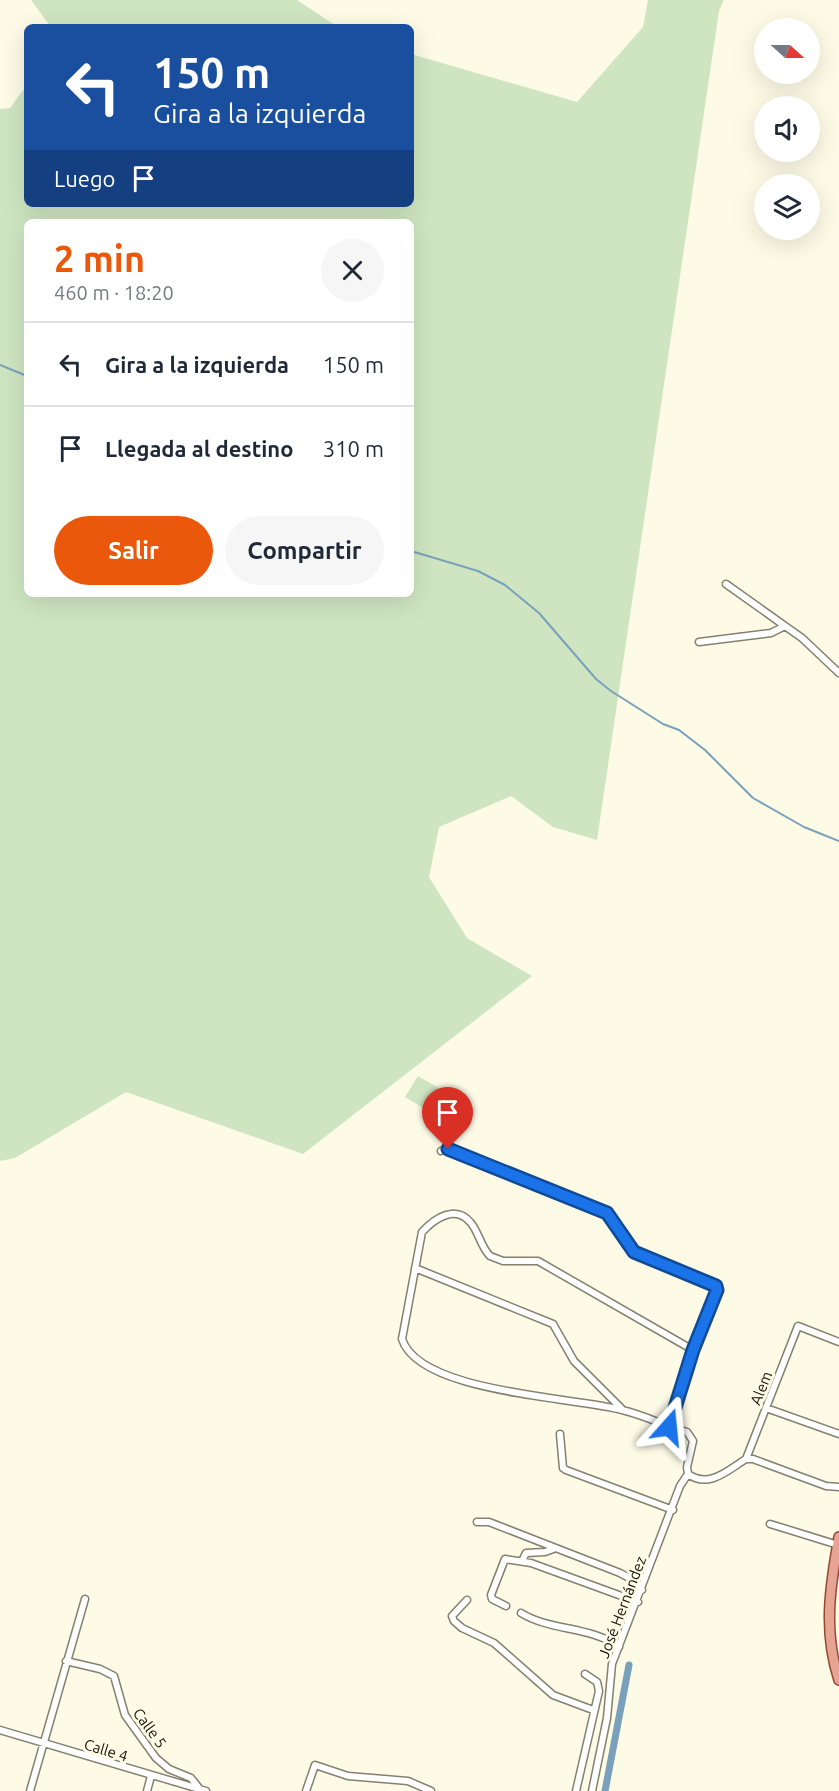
<!DOCTYPE html>
<html lang="es">
<meta charset="utf-8">
<style>
body{margin:0;font-family:Ubuntu,sans-serif;background:#f6f6f7;color:#1f2937;height:100vh;display:flex;flex-direction:column;font-size:22px;white-space:nowrap}
*{box-sizing:border-box;margin:0}
p{font-size:20px;color:#747a83}
.icon{flex:none;width:33px;height:33px;fill:none;stroke:currentColor;stroke-width:2;stroke-linecap:round;stroke-linejoin:round}
.map{position:relative;flex:1;overflow:hidden}
.sheet{position:absolute;left:24px;top:219px;width:390px;height:378px;display:flex;flex-direction:column;background:#fff;border-radius:9px;box-shadow:0 6px 24px #0002}
.sheet>*{flex:none}
.guide{position:absolute;left:24px;top:24px;width:390px;height:183px;border-radius:9px;box-shadow:0 6px 24px #0002;background:#1a4fa0;color:#fff;overflow:hidden}
.needle{width:39px;rotate:111deg}
.tools{position:absolute;left:754px;top:18px;display:grid;gap:12px}
.tools a{display:grid;place-items:center;width:66px;height:66px;border-radius:50%;background:#fff;box-shadow:0 6px 24px #0002;font-size:30px}
.pin{position:absolute;display:grid;place-items:center;width:51px;height:51px;color:#fff;margin:-62px -26px;border-radius:50% 50% 50% 0;rotate:-45deg;box-shadow:0 0 6px #0007}
.pin .icon{rotate:45deg}
.me{position:absolute;width:66px;margin:-33px;rotate:18deg;stroke-linejoin:round;filter:drop-shadow(0 0 4px #0008)}
.turn{display:flex;align-items:center;gap:21px;height:126px;padding:0 30px;font-size:27px}
.turn .icon{width:78px;height:78px;stroke-width:2.5}
.turn b{display:block;font-size:42px;line-height:51px}
.then{display:flex;align-items:center;height:57px;padding:0 30px;background:#0003;gap:12px;font-size:22px}
.round{display:grid;place-items:center;flex:none;width:63px;height:63px;border-radius:32px;background:#f6f6f7}
.headline{display:flex;align-items:center;justify-content:space-between;height:102px;padding:0 30px}
h1{font-size:36px;font-weight:600;line-height:45px;color:#ea580c}
.action{display:flex;gap:12px;margin-top:auto;padding:12px 30px}
.action a{flex:1;height:69px;border-radius:36px;background:#ea580c;color:#fff;font-size:24px;font-weight:600;line-height:69px;text-align:center}
.action a+a{background:#f6f6f7;color:#1f2937}
ul{padding:0;list-style:none}
li{display:flex;align-items:center;gap:18px;height:84px;padding:0 30px;border-top:2px solid #e0e1e3}
li div{flex:1}
li b{display:block;font-size:22px}
li em{font-style:normal}
.map>svg:first-child{display:block}
</style>
<div class="map">
<svg width="839" height="1791" viewBox="0 0 839 1791">
<rect width="100%" height="100%" fill="#fdfae6"/>
<path fill="#cfe5c1" fill-rule="evenodd" d="M 31,0 L 297,0 L 338,27 L 51,27 Z
M 648,0 L 724,0 L 719,11 L 597,840 L 553,827 L 511,796 L 439,827 L 429,877 L 467,938 L 532,976 L 303,1154 L 126,1092 L 15,1158 L 0,1161 L 0,109 L 10,108 L 27,85 L 27,204 L 411,204 L 411,54 L 577,102 L 643,27 ZM 27,222 L 411,222 L 411,594 L 27,594 Z
M 418,1076 L 466,1104 L 453,1126 L 405,1097 Z"/>
<g fill="none" stroke-linecap="round" stroke-linejoin="round">
<path stroke="#79a1bc" stroke-width="2" d="M 0,365 L 27,376
M 411,551 L 478,571 L 505,585 L 539,613 L 596,679 L 611,691 L 663,724 L 679,730 L 705,750 L 753,798 L 804,827 L 839,841"/>
<path stroke="#79a1bc" stroke-width="7" d="M 605,1791 L 629,1665"/>
<defs>
<path id="street" d="M 726,584 L 785,626
M 699,642 L 771,633 L 785,626 L 802,638 L 839,673
M 441,1151 L 448,1149 L 458,1152 L 602,1211 L 607,1213 L 634,1252 L 716,1286 L 717,1290 L 693,1350 L 669,1427
M 415,1268 L 553,1324 L 574,1361 L 622,1409
M 693,1350 L 538,1261 L 503,1261 L 490,1256 C 481,1247 479,1233 471,1223 C 456,1204 435,1218 422,1232 L 402,1339 C 419,1393 574,1397 622,1410 C 644,1415 665,1426 687,1432 L 693,1441 L 687,1467 L 688,1474 C 709,1489 728,1470 746,1459 L 753,1459 L 826,1486 L 839,1487
M 766,1408 L 839,1434
M 560,1434 L 563,1468 L 566,1470 L 673,1510
M 746,1459 L 798,1326 L 839,1342
M 477,1522 L 489,1522 L 620,1573 L 633,1580 L 642,1590
M 770,1524 L 838,1545
M 522,1561 L 526,1553 L 545,1552 L 556,1548
M 467,1600 L 452,1616 L 454,1621 L 462,1628 L 494,1643 L 553,1695 L 593,1710
M 506,1606 L 492,1599 L 491,1595 L 505,1559 L 531,1563 L 638,1602
M 521,1613 C 550,1631 591,1626 619,1647
M 66,1661 L 100,1669 L 114,1676 L 125,1715 L 156,1758 L 169,1769 L 191,1778 L 199,1788
M 0,1730 L 206,1791
M 30,1791 L 85,1599
M 147,1791 L 151,1776
M 306,1791 L 315,1765 L 348,1776 L 408,1781 L 431,1791
M 576,1791 L 599,1691 L 597,1682 L 585,1674
M 592,1791 L 607,1718 L 612,1664 L 680,1486 L 688,1474"/>
<path id="primary" d="M 839,1537 C 830,1586 823,1632 839,1680"/>
</defs>
<use href="#street" stroke="#848170" stroke-width="9"/>
<use href="#primary" stroke="#934a33" stroke-width="12"/>
<use href="#street" stroke="#fff" stroke-width="6"/>
<use href="#primary" stroke="#e8a492" stroke-width="9"/>
</g>
<g fill="none" stroke-linecap="round" stroke-linejoin="round">
<defs>
<path id="route" d="M 448,1149 L 602,1211 L 607,1213 L 634,1252 L 716,1286 L 717,1290 L 693,1350 L 669,1427"/>
</defs>
<use href="#route" stroke="#114b97" stroke-width="15"/>
<use href="#route" stroke="#1a73e8" stroke-width="10"/>
</g>
<g text-anchor="middle" dominant-baseline="central" stroke-width="6" stroke-linejoin="round" paint-order="stroke">
<g font-size="15" fill="#13120b" stroke="#fdfae6">
<text transform="translate(761 1388) rotate(-68)">Alem</text>
<text transform="translate(622 1607) rotate(-69)">José Hernández</text>
<text transform="translate(150 1728) rotate(54)">Calle 5</text>
<text transform="translate(106 1750) rotate(17)">Calle 4</text>
</g>
</g>
</svg>
<div class="tools">
<a><svg class="needle" viewBox="-14 -14 28 28"><path d="M0-13l5 13h-10z" fill="#e53935"/><path d="M0 13l5-13h-10z" fill="#747a83"/></svg></a>
<a><svg class="icon" aria-label="sound" viewBox="0 0 24 24"><path d="M4 9h4l5-4v14l-5-4H4zM17 9q2 3 0 6"/></svg></a>
<a><svg class="icon" aria-label="layers" viewBox="0 0 24 24"><path d="M12 4l9 5-9 5-9-5zM3 14l9 5 9-5"/></svg></a>
</div>
<div class="pin" style="left:448px;top:1149px;background:#d93025"><svg class="icon" aria-label="arrive" viewBox="0 0 24 24"><path d="M6 21V4h12l-3 4 3 4H6"/></svg></div>
<svg class="me" style="left:669px;top:1427px" viewBox="-20 -20 40 40"><path d="M0-17L14 15 0 8-14 15z" fill="#1a73e8" stroke="#fff" stroke-width="4"/></svg>
<div class="guide">
<div class="turn"><svg class="icon" aria-label="left" viewBox="0 0 24 24"><path d="M17 20v-9H6M10 6l-5 5 5 5"/></svg><div><b>150 m</b>Gira a la izquierda</div></div>
<div class="then">Luego<svg class="icon" aria-label="arrive" viewBox="0 0 24 24"><path d="M6 21V4h12l-3 4 3 4H6"/></svg></div>
</div>
<section class="sheet">
<div class="headline"><div><h1>2 min</h1><p>460 m · 18:20</p></div><a class="round"><svg class="icon" aria-label="close" viewBox="0 0 24 24"><path d="M6 6l12 12M18 6L6 18"/></svg></a></div>
<ul>
<li><svg class="icon" aria-label="left" viewBox="0 0 24 24"><path d="M17 20v-9H6M10 6l-5 5 5 5"/></svg><div><b>Gira a la izquierda</b></div><em>150 m</em></li>
<li><svg class="icon" aria-label="arrive" viewBox="0 0 24 24"><path d="M6 21V4h12l-3 4 3 4H6"/></svg><div><b>Llegada al destino</b></div><em>310 m</em></li>
</ul>
<div class="action"><a>Salir</a><a>Compartir</a></div>
</section>
</div>
